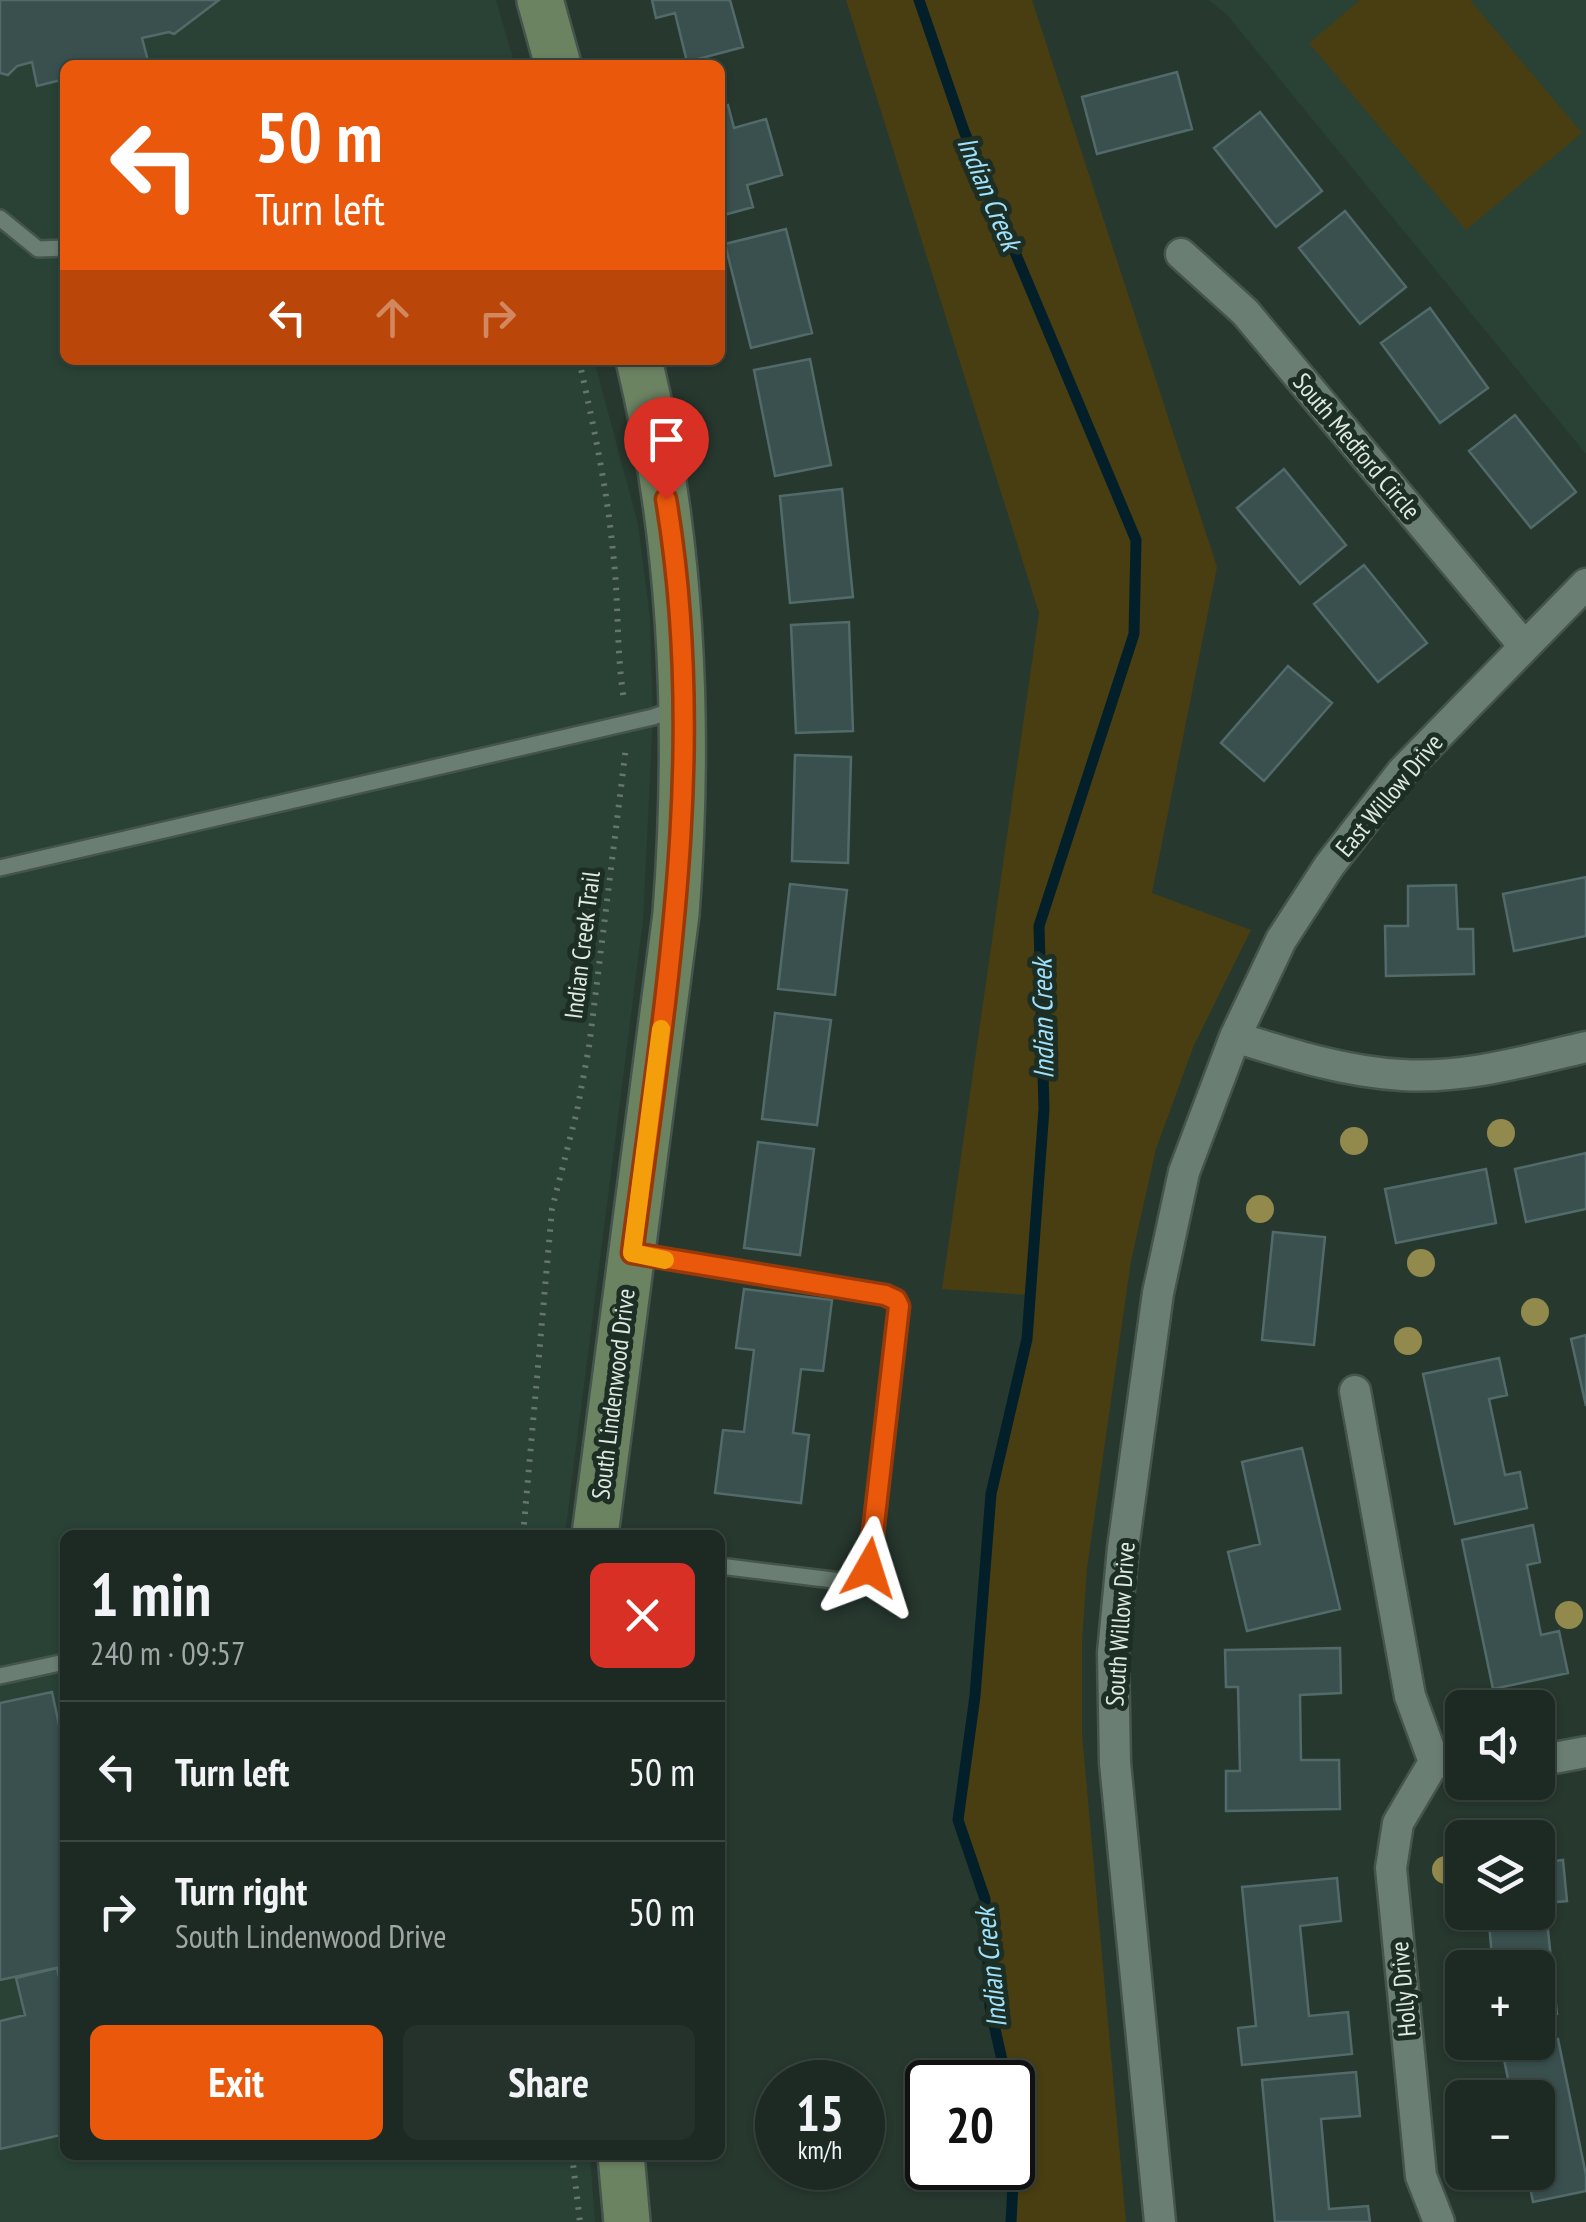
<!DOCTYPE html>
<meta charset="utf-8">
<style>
body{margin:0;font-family:"PT Sans Narrow",sans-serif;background:#25322b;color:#f1f3f6;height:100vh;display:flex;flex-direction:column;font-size:38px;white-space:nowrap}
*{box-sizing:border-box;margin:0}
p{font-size:32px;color:#a0a7a6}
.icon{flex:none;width:55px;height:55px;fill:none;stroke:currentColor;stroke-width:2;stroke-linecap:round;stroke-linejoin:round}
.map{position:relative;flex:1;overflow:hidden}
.sheet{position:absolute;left:60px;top:1530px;width:665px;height:630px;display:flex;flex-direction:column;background:#1d2a23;border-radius:15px;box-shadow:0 2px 8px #0004,0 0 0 2px #3b4641}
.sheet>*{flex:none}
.guide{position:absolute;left:60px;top:60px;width:665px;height:305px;border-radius:15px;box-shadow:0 2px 8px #0004,0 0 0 2px #3b4641;background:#ea580c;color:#fff;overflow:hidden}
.tools{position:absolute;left:1445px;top:1690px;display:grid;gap:20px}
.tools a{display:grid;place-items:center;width:110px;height:110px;border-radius:15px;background:#1d2a23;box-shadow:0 2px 8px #0004,0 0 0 2px #3b4641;font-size:50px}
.speed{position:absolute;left:755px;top:2060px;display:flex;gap:20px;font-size:50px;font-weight:700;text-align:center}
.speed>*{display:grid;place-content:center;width:130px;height:130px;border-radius:50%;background:#1d2a23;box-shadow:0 2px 8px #0004,0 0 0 2px #3b4641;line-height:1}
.speed small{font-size:25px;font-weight:400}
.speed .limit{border:5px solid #111;border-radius:15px;background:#fff;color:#111}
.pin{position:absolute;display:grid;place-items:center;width:85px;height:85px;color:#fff;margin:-102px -42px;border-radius:50% 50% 50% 0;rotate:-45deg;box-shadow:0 0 10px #0007}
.pin .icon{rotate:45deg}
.me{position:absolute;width:110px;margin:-55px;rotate:6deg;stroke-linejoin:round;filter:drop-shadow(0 0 8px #0008)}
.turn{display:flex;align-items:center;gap:35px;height:210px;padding:0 30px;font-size:45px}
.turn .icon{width:130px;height:130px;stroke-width:2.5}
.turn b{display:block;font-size:70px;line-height:85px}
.lanes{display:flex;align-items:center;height:95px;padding:0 30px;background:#0003;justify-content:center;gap:50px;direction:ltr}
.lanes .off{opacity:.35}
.round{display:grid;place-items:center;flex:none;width:105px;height:105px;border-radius:15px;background:#25322b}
.summary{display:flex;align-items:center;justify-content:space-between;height:170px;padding:0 30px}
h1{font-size:60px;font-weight:600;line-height:75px}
.primary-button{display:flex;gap:20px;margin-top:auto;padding:20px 30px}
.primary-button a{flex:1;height:115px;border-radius:15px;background:#ea580c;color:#fff;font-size:40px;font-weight:600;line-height:115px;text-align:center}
.primary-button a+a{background:#25322b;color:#f1f3f6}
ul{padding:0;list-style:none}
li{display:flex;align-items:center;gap:30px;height:140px;padding:0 30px;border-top:2px solid #3b4641}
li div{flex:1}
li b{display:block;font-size:38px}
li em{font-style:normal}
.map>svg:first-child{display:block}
</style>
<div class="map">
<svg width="1586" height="2222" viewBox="0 0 1586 2222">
<rect width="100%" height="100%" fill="#27382f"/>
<path fill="#294235" d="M 0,0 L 496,0 L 515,65 L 65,65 L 65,360 L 594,360 L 638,524 L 650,618 L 653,717 L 643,921 L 565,1535 L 65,1535 L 65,2155 L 590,2155 L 595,2222 L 0,2222 Z
M 1209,0 L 1586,0 L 1586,454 L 1228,16 Z"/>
<path fill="#493e12" d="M 846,0 L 1032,0 L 1217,567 L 1152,893 L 1251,930 L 1194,1045 L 1156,1149 L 1131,1261 L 1087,1568 L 1082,1642 L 1082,1734 L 1126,2222 L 1011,2222 L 1016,2127 L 1012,2082 L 1007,2082 L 990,2007 L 985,1899 L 958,1820 L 975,1696 L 991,1494 L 1027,1339 L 1030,1295 L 942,1289 L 1039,613 Z
M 1360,0 L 1470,0 L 1582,133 L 1466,230 L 1309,43 Z"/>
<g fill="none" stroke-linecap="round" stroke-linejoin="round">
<path stroke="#03202a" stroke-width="11" d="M 919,0 L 964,131 L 1136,540 L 1134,634 L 1039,926 L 1044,1109 L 1027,1339 L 991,1494 L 975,1696 L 958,1820 L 985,1899 L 990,2007 L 1007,2082
M 1011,2222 L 1016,2127 L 1012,2109"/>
</g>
<path fill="#39504f" stroke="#526a69" stroke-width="2.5" d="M 0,0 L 219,0 L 174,34 L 169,32 L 142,38 L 148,61 L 129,65 L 65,65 L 65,79 L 37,86 L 32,62 L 17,66 L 8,75 L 0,73 Z
M 652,0 L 730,0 L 743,47 L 687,62 L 675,13 L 656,18 Z
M 1177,72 L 1192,129 L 1097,154 L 1082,97 Z
M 728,105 L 734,128 L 766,119 L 782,175 L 747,185 L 753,207 L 720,216 L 720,185 L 724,184 L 720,170 L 720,107 Z
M 1260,112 L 1322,191 L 1276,227 L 1214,148 Z
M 1345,211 L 1406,287 L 1360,324 L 1299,248 Z
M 786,229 L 812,333 L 751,348 L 725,244 Z
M 1430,308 L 1488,388 L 1440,423 L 1381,343 Z
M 810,359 L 831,465 L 775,476 L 754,370 Z
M 1515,415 L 1576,492 L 1531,528 L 1469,451 Z
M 1284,469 L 1346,545 L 1300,584 L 1237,508 Z
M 842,489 L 853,597 L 790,603 L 780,496 Z
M 1364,565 L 1427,643 L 1378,682 L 1314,604 Z
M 849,622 L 853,731 L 796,733 L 791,625 Z
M 1288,666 L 1332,703 L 1264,781 L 1221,743 Z
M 795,755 L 851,757 L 848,863 L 792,861 Z
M 1586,877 L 1586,936 L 1514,951 L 1503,894 Z
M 790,884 L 847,890 L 835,995 L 778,989 Z
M 1456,885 L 1458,929 L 1473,929 L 1474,974 L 1386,976 L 1385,926 L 1408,926 L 1408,886 Z
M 775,1013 L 831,1020 L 817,1125 L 762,1119 Z
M 758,1142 L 814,1149 L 800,1255 L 744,1248 Z
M 1586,1153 L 1586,1209 L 1526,1222 L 1515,1169 Z
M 1486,1169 L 1496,1223 L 1396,1243 L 1385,1189 Z
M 1273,1232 L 1325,1237 L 1314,1345 L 1262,1340 Z
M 744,1289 L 832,1300 L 823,1371 L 801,1369 L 793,1433 L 809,1435 L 801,1503 L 715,1493 L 723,1430 L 744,1432 L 754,1350 L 736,1348 Z
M 1586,1335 L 1586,1406 L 1571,1339 Z
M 1499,1358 L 1507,1395 L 1489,1399 L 1505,1475 L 1520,1472 L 1527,1508 L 1455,1524 L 1423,1374 Z
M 1302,1448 L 1340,1609 L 1247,1631 L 1228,1552 L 1260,1544 L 1242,1462 Z
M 1533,1525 L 1540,1562 L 1527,1565 L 1541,1635 L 1559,1631 L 1568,1673 L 1493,1689 L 1462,1540 Z
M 1340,1648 L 1341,1693 L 1300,1695 L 1301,1760 L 1339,1760 L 1340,1809 L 1226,1811 L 1226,1771 L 1240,1771 L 1238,1687 L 1226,1687 L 1225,1650 Z
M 52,1692 L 65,1753 L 65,1966 L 0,1980 L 0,1703 Z
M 1563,1860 L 1567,1901 L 1545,1903 L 1557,2014 L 1538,2016 L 1538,1968 L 1493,1968 L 1488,1912 L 1538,1912 L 1538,1863 Z
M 1337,1878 L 1341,1921 L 1300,1926 L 1309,2016 L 1348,2012 L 1352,2054 L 1242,2065 L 1238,2028 L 1256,2026 L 1242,1887 Z
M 57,1968 L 65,2003 L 65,2134 L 0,2149 L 0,2021 L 25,2015 L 16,1978 Z
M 1558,2039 L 1586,2175 L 1586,2191 L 1533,2202 L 1527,2172 L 1538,2172 L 1538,2098 L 1512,2098 L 1502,2050 Z
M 1356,2072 L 1360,2116 L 1321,2119 L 1329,2209 L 1368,2206 L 1370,2222 L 1275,2222 L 1262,2080 Z"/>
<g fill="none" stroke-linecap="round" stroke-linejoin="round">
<defs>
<path id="lane" d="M 0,218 L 38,249 L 65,248
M 0,868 L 653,717 L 675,709
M 638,1254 L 885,1295 L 896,1300 L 899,1305 L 869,1568 L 856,1577 L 841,1581 L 720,1566
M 0,1676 L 65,1662"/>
<path id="street" d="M 1181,254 L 1245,312 L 1524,646
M 1235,1037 C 1289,1054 1345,1072 1402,1075 C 1464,1079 1526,1061 1586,1047
M 1355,1391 L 1410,1696 L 1434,1762
M 1538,1761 L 1586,1752
M 1160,2222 L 1115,1763 L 1113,1653 L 1123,1548 L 1158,1293 L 1184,1172 L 1235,1037 L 1281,940 L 1329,866 L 1402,772 L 1586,584
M 1439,2222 L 1421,2176 L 1391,1868 L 1398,1823 L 1434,1762 L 1462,1764"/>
<path id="secondary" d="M 540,0 L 558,65
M 595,1535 L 676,914 C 690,728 683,542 639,360
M 621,2155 L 627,2222"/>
</defs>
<use href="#lane" stroke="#45544c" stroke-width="20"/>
<use href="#street" stroke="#45544c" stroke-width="35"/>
<use href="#secondary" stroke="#45544c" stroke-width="50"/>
<path stroke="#66756d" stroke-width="6" stroke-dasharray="2.5 8" stroke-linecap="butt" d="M 579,360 C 593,423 607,488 613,552 C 619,601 616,651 624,700
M 523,1535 L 552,1209 L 577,1111 L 589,1047 L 626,747
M 572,2155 L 580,2222"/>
<use href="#lane" stroke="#6b7e73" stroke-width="15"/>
<use href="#street" stroke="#6b7e73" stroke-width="30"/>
<use href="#secondary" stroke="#6c8362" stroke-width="45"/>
</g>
<g fill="#928a4d">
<circle cx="1501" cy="1133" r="14"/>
<circle cx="1354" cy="1141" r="14"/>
<circle cx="1260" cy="1209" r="14"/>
<circle cx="1421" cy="1263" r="14"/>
<circle cx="1535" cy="1312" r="14"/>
<circle cx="1408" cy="1341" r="14"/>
<circle cx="1569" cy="1615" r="14"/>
<circle cx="1446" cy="1870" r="14"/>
</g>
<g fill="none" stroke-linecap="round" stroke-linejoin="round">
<defs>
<path id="route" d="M 666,499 C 709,753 665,1001 632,1253 L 885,1295 L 896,1300 L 899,1306 L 869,1568"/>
</defs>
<use href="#route" stroke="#983908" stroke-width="25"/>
<use href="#route" stroke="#ea580c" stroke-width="18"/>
<path stroke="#f59e0b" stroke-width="18" d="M 661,1029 L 632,1253 L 665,1260"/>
</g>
<g text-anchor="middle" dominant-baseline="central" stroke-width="10" stroke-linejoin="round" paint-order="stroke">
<g font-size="25" fill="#dee9e2" stroke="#1d2e25">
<text transform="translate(1357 446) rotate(50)">South Medford Circle</text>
<text transform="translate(1389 795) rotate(-50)">East Willow Drive</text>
<text transform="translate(582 945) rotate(-83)">Indian Creek Trail</text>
<text transform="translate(613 1394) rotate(-83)">South Lindenwood Drive</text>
<text transform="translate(1120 1624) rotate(-86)">South Willow Drive</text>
<text transform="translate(1403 1989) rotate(-95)">Holly Drive</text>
</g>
<g font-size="28" font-style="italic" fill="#9fe2fe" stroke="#1d2e25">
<text transform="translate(990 193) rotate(67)">Indian Creek</text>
<text transform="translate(1042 1019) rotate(-91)">Indian Creek</text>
<text transform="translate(990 1968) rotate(-96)">Indian Creek</text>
</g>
</g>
</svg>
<div class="tools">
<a><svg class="icon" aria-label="sound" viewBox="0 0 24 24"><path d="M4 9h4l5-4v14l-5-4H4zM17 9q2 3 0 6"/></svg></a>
<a><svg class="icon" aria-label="layers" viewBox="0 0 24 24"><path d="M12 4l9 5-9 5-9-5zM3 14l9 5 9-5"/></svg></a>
<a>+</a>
<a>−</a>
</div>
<div class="speed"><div>15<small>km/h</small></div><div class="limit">20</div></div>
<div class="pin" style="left:666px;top:499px;background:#d93025"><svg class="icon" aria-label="arrive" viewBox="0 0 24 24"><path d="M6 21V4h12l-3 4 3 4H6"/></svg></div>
<svg class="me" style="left:869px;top:1568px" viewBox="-20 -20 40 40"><path d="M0-17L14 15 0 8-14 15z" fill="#ea580c" stroke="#fff" stroke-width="4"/></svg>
<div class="guide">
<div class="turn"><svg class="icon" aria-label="left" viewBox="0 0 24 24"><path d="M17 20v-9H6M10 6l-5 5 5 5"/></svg><div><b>50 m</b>Turn left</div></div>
<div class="lanes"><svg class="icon" aria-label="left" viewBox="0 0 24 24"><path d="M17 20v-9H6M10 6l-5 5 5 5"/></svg><svg class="icon off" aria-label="ahead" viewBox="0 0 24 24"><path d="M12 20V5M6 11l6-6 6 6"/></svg><svg class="icon off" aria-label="right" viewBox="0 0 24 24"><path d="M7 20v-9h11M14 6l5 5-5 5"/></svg></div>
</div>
<section class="sheet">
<div class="summary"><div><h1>1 min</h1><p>240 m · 09:57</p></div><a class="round" style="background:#d93025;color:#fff"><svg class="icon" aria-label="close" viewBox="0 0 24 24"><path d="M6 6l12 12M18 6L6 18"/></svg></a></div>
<ul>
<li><svg class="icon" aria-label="left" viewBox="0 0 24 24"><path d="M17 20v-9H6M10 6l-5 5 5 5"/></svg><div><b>Turn left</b></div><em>50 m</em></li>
<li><svg class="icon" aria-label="right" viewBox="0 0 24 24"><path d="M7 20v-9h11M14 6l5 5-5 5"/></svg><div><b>Turn right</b><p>South Lindenwood Drive</p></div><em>50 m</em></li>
</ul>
<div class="primary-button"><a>Exit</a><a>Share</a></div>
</section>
</div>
